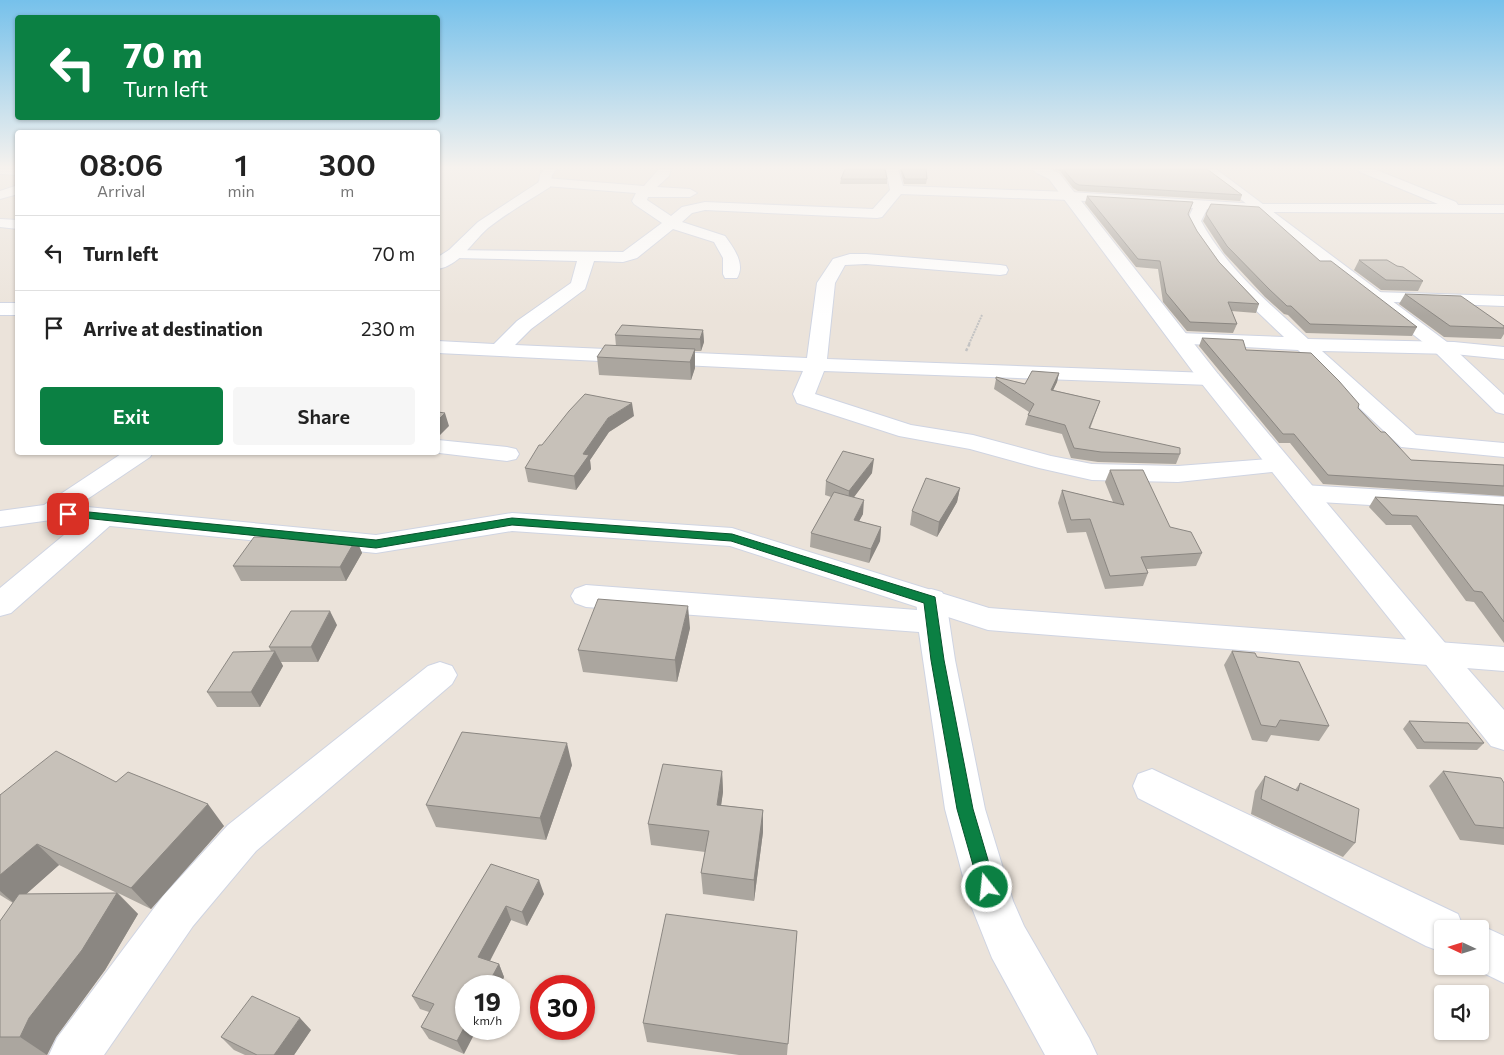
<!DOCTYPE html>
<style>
body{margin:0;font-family:Commissioner,sans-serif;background:#f6f6f6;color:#222;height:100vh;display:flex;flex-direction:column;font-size:19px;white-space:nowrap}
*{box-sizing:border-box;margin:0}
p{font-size:16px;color:#767676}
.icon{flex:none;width:28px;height:28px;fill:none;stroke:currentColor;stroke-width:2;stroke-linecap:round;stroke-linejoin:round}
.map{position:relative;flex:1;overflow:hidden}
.details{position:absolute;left:15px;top:130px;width:425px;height:325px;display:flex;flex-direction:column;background:#fff;border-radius:5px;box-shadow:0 1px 4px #0004}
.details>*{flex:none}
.top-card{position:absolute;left:15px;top:15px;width:425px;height:105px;border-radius:5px;box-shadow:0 1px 4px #0004;background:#0b8043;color:#fff;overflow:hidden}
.needle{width:32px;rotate:274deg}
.tools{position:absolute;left:1434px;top:920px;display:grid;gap:10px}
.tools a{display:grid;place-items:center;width:55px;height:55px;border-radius:5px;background:#fff;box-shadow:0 1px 4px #0004;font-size:25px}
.speed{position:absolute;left:455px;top:975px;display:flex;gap:10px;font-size:25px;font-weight:700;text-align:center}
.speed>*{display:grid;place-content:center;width:65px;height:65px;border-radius:50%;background:#fff;box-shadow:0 1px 4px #0004;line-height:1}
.speed small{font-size:12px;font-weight:400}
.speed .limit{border:8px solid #d22;background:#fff;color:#111}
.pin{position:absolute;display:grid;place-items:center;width:42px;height:42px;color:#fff;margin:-21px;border-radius:10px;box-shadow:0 2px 8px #0006}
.me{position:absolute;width:55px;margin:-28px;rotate:344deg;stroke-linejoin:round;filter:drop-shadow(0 0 4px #0008)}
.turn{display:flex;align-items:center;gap:18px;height:105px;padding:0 25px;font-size:22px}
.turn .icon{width:65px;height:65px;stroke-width:2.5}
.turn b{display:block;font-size:35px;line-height:42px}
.eta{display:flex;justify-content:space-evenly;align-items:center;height:85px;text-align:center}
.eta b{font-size:30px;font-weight:600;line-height:35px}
.cta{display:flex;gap:10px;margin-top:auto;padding:10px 25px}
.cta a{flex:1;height:58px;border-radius:5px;background:#0b8043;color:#fff;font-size:20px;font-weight:600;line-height:58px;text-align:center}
.cta a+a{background:#f6f6f6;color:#222}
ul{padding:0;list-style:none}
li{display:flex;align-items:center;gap:15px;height:75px;padding:0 25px;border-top:1px solid #e0e0e0}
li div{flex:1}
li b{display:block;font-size:19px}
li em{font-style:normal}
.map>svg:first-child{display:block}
</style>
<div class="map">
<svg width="1504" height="1055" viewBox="0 0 1504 1055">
<rect width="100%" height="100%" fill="#ebe3da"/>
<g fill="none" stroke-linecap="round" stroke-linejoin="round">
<defs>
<path id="minor" d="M 0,169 L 18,169 L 18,175 L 0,174 Z
M 659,169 L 671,169 L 669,176 L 657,187 L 690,189 L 697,193 L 690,197 L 648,197 L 647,200 L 671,216 L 682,207 L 705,202 L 873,209 L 890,190 L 886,169 L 898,169 L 903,186 L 1070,192 L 1257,204 L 1438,204 L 1360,172 L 1358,169 L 1374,169 L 1456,202 L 1458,205 L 1504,205 L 1504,213 L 1257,212 L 1207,209 L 1201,221 C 1226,268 1270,304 1308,339 L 1454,342 L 1504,347 L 1504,359 L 1454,354 L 1322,351 L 1416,435 L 1504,443 L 1504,457 L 1401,447 L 1298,350 L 1172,343 L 1169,339 L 1172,335 L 1179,333 L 1284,337 C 1248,303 1208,267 1187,221 L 1193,208 L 1070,200 L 901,194 L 882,217 L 877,218 L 705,210 L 692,213 L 682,222 L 725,236 C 733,247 746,264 737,278 L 725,278 L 723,274 L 723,258 L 714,242 L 673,229 L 637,258 L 623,262 L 594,261 L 585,289 L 531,329 L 515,345 L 807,358 L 817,283 L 833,259 L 850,254 L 866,254 L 1000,265 L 1006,266 L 1008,270 L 1006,274 L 1000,275 L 866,264 L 845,265 L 835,283 L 827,359 L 1210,373 L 1218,374 L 1221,379 L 1218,384 L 1210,385 L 824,371 L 815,394 L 911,425 L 973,435 L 1051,456 L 1092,464 L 1178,466 L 1281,458 L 1290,460 L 1293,465 L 1290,470 L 1178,482 L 1092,480 L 1039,468 L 970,449 L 899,436 L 797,403 L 793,394 L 803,371 L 438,353 L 438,341 L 494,344 L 517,321 L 571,283 L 577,261 L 455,258 L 449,256 L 447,253 L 449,250 L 623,252 L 662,223 L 634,204 L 632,201 L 636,193 L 545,186 L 538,182 L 545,178 L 644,186 Z
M 18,185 L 18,194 L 0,199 L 0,191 Z
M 1374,292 L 1504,296 L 1504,306 L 1368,301 L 1365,297 L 1368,293 Z
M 0,303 L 18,303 L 18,315 L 0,315 Z
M 438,440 L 507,447 L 516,449 L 519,454 L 516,459 L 507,461 L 431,452 L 438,452 Z
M 1303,485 L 1504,497 L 1504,513 L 1303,501 L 1294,499 L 1290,493 L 1294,487 Z
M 103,509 L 113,511 L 117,517 L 113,523 L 11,613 L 0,616 L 0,588 L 93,511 Z
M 586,585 L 917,610 L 916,600 L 920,592 L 931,589 L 942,592 L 946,600 L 955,660 L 985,809 L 1013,901 L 1024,926 L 1089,1038 L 1097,1055 L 1045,1055 L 992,958 L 970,903 L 945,809 L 919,632 L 586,607 L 575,603 L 571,596 L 575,589 Z
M 440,662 L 452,666 L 457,675 L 452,684 L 256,851 L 193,926 L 104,1055 L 49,1055 L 57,1038 L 163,896 L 228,825 L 428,666 Z
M 1152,769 L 1458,914 L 1464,929 L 1442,929 L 1442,952 L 1426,946 L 1138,798 L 1133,786 L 1138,774 Z
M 1480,925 L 1504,936 L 1504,983 L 1469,966 L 1480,966 L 1480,929 L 1472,929 Z"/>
<path id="tertiary" d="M 544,169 L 557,169 L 552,175 L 550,187 C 530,200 507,213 488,228 C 472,242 460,265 438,269 L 438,257 L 449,250 L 478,222 L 539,182 L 540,174 Z
M 1202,169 L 1216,169 L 1447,342 L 1504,395 L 1504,414 L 1496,412 L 1433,350 Z
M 0,219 L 18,220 L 18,229 L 0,227 Z
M 124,452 L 153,452 L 150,457 L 77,506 L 376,535 L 512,513 L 732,528 L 989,608 L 1504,647 L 1504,671 L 988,630 L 730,546 L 512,531 L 376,553 L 51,520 L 0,527 L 0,511 L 44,505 Z"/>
<path id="secondary" d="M 1033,169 L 1049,169 L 1059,173 L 1218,374 L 1446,644 L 1504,710 L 1504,750 L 1491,746 L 1202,384 L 1049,179 L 1035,172 Z"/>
</defs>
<use href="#minor" stroke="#cfd4e2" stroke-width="2"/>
<use href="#tertiary" stroke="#cfd4e2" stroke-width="2"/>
<use href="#secondary" stroke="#cfd4e2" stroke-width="2"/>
<path stroke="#c3c3c3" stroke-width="2" stroke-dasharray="2 1" stroke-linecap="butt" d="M 969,344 L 982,315"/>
<path stroke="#c3c3c3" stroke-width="2.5" stroke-dasharray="3 2" stroke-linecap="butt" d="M 966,351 L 970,343"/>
<use href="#minor" fill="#fff" fill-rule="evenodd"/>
<use href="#tertiary" fill="#fff" fill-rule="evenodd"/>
<use href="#secondary" fill="#fff" fill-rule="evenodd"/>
</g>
<path fill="#aba69f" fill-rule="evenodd" d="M 900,169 L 926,169 L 927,179 L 926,184 L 904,184 Z
M 1053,169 L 1207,169 L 1242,195 L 1240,201 L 1078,191 L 1073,188 L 1060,171 Z
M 841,179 L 887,179 L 887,184 L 840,184 Z
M 1087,196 L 1188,215 L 1197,231 L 1219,262 L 1259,304 L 1256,313 L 1231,311 L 1237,324 L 1233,333 L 1187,331 L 1163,302 L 1158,269 L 1136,267 L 1085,203 Z
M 1206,214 L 1320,261 L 1417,327 L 1412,336 L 1306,333 L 1288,315 L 1284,314 L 1265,297 L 1224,253 L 1203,221 Z
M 1359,260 L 1397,266 L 1423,281 L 1418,291 L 1381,290 L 1354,270 Z
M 1405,294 L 1504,326 L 1504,334 L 1501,339 L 1444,337 L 1399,304 Z
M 703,330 L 704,342 L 701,351 L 695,351 L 695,368 L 691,380 L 599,375 L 597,357 L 616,346 L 615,335 Z
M 1202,338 L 1246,350 L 1358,408 L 1381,432 L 1411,460 L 1504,465 L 1504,496 L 1323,484 L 1290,443 L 1279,443 L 1199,346 Z
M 1059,373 L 1057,382 L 1053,390 L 1100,401 L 1090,429 L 1180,454 L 1176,464 L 1098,462 L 1071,458 L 1062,434 L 1025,425 L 1029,412 L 994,389 L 996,379 L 1025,384 Z
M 634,416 L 609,432 L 590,460 L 591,469 L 576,490 L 528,482 L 525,468 L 542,445 Z
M 1110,470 L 1170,527 L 1202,553 L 1196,566 L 1147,569 L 1148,573 L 1143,586 L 1105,589 L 1086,532 L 1067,533 L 1058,503 L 1062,490 L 1113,502 L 1105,482 Z
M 872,473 L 854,497 L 863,514 L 859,521 L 881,527 L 880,541 L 869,563 L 810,547 L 811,533 L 831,497 L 825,495 L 826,481 Z
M 960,488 L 957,502 L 937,537 L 910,525 L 912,511 Z
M 1375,497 L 1504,505 L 1504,643 L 1474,602 L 1466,601 L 1411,525 L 1386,525 L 1369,507 Z
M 290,538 L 356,539 L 362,553 L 346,581 L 241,581 L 233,566 Z
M 337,625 L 318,662 L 281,662 L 283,666 L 260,707 L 217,707 L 207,692 L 271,651 L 269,647 Z
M 690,628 L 677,682 L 583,672 L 578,650 Z
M 1232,651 L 1257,657 L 1329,726 L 1319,741 L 1271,735 L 1267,742 L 1252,740 L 1224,665 Z
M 1409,721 L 1484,743 L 1477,750 L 1417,749 L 1403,729 Z
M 572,765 L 546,840 L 436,827 L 426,805 Z
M 722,771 L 723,792 L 721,805 L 763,810 L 763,832 L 754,901 L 703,894 L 701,873 L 705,852 L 651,845 L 648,824 Z
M 1443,771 L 1504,783 L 1504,845 L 1460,840 L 1429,786 Z
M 1265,776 L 1295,790 L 1300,783 L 1355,843 L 1343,857 L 1251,814 L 1255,791 Z
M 116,782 L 224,826 L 151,909 L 118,893 L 138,914 L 105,970 L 56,1037 L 47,1055 L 0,1055 L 0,921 L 13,903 L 0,895 L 0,795 ZM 59,865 L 117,893 L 26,894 Z
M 491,864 L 544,894 L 527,926 L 511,920 L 490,961 L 499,964 L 504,977 L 500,986 L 466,986 L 464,1054 L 429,1039 L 421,1027 L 429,1012 L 420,1009 L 412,996 Z
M 797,931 L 787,1055 L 739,1055 L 647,1042 L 643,1023 Z
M 311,1030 L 294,1055 L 245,1055 L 234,1050 L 221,1037 Z"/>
<path fill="#8b8782" d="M 703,330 L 704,342 L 701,351 L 700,339 Z
M 695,349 L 695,368 L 691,380 L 690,362 Z
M 1059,373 L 1057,382 L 1049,399 L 1051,390 Z
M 632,403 L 634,416 L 609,432 L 590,460 L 591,469 L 576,490 L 574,476 L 583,454 L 608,418 Z
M 445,413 L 449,426 L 438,437 L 438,420 Z
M 874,459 L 872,473 L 848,505 L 849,491 Z
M 960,488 L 957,502 L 937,537 L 939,522 Z
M 864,500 L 863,514 L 852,534 L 854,520 Z
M 881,527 L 880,541 L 869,563 L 871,549 Z
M 356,539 L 362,553 L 346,581 L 340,567 Z
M 688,606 L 690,628 L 677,682 L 675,660 Z
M 330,611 L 337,625 L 318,662 L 311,647 Z
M 275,651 L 283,666 L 260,707 L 251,692 Z
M 567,743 L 572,765 L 546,840 L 540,818 Z
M 722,771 L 723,792 L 718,827 L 717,805 Z
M 208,804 L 224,826 L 151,909 L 131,888 Z
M 763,810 L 763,832 L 754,901 L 754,880 Z
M 37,844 L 59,865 L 15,904 L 0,891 L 0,875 Z
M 539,880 L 544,894 L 527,926 L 522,912 Z
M 117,893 L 138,914 L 105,970 L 56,1037 L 47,1055 L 20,1037 L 29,1018 Z
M 506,906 L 511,920 L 485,970 L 478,957 Z
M 499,964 L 504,977 L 500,986 L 487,986 Z
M 300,1018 L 311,1030 L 294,1055 L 274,1055 Z
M 466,1024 L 466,1029 L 477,1029 L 464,1054 L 457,1041 Z"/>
<path fill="#c7c1b9" stroke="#8b8782" d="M 845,169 L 885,169 L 887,179 L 841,179 Z
M 901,169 L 926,169 L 927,179 L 905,179 Z
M 1063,169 L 1207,169 L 1242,195 L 1079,185 L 1075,183 Z
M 1087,196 L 1193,202 L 1188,214 L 1197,231 L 1219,262 L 1259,304 L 1228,302 L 1237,324 L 1190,322 L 1166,293 L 1160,261 L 1138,259 Z
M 1211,204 L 1259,207 L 1320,261 L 1331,261 L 1417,327 L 1310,324 L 1291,306 L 1287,306 L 1269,289 L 1227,246 L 1206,214 Z
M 1359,260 L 1387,260 L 1397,266 L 1403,267 L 1423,281 L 1386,280 Z
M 1405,294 L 1461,296 L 1504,326 L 1504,328 L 1450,326 Z
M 622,325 L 703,330 L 700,339 L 615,335 Z
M 1202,338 L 1243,340 L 1246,350 L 1311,353 L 1339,381 L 1359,404 L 1358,408 L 1381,432 L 1385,432 L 1411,460 L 1504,465 L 1504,486 L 1328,475 L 1294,434 L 1283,434 Z
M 605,345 L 695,349 L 690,362 L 597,357 Z
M 1032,371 L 1059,373 L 1051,390 L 1100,401 L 1089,428 L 1180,448 L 1180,454 L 1101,452 L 1074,448 L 1065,425 L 1028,415 L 1034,404 L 996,379 L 996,377 L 1025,384 Z
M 585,394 L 632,403 L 608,418 L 583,454 L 589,455 L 574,476 L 525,468 L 539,445 L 542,445 L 569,411 Z
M 438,412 L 445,413 L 438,420 Z
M 843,451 L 874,459 L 849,491 L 826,481 Z
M 1110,470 L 1143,470 L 1170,527 L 1191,532 L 1202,553 L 1141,557 L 1148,573 L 1110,576 L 1090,519 L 1071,520 L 1062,490 L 1124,505 Z
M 926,478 L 960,488 L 939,522 L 912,511 Z
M 834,492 L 864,500 L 854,520 L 881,527 L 871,549 L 811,533 Z
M 1375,497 L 1504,505 L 1504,622 L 1482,592 L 1474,591 L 1417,516 L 1392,515 Z
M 254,537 L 290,537 L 289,538 L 356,539 L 340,567 L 233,566 Z
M 598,599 L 688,606 L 675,660 L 578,650 Z
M 291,611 L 330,611 L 311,647 L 269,647 Z
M 275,651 L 251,692 L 207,692 L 233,652 Z
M 1232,651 L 1255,653 L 1257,657 L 1299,662 L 1329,726 L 1280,720 L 1276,727 L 1261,725 Z
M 1409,721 L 1468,723 L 1484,743 L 1424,742 Z
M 462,732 L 567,743 L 540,818 L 426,805 Z
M 56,751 L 116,782 L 128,772 L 208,804 L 131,888 L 37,844 L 0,875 L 0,795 Z
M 663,764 L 722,771 L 717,805 L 763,810 L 754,880 L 701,873 L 709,831 L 648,824 Z
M 1443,771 L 1501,778 L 1504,783 L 1504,828 L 1475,825 Z
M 1265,776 L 1298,791 L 1300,783 L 1359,809 L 1355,843 L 1261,799 Z
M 491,864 L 539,880 L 522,912 L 506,906 L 478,957 L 499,964 L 487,986 L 466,986 L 466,1024 L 457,1041 L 421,1027 L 434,1004 L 412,996 Z
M 117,893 L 82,950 L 29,1018 L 20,1037 L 0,1037 L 0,921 L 19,894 Z
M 666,914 L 797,931 L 788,1044 L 643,1023 Z
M 252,996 L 300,1018 L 274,1055 L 257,1055 L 221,1037 Z"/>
<linearGradient id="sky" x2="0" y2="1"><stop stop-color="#76c1eb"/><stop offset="0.53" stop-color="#f6f2ee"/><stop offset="1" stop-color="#f6f2ee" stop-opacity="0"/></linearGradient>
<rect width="1504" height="316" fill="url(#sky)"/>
<path fill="#0b8043" stroke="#07532c" d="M 68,510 L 376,540 L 512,518 L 732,534 L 935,597 L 944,660 L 973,809 L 996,887 L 993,893 L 987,895 L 981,893 L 957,809 L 931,660 L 924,603 L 731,541 L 512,525 L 376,548 L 64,516 L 63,514 L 64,511 Z"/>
</svg>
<div class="tools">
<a><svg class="needle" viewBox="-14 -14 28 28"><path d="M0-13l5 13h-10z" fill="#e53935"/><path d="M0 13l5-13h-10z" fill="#767676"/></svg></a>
<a><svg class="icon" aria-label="sound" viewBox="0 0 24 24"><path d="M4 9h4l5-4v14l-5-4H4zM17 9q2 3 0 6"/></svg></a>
</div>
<div class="speed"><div>19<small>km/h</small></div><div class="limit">30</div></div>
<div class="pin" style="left:68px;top:514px;background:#d93025"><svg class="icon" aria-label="arrive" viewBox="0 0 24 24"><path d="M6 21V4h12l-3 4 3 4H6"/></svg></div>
<svg class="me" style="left:987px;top:887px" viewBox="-20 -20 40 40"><circle r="17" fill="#0b8043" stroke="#fff" stroke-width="3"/><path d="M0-11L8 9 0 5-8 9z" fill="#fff"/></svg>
<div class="top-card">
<div class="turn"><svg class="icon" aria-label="left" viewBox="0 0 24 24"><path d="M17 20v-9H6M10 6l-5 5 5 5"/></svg><div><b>70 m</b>Turn left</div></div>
</div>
<section class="details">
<div class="eta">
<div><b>08:06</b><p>Arrival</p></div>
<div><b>1</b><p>min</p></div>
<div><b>300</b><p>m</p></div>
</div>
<ul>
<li><svg class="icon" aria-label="left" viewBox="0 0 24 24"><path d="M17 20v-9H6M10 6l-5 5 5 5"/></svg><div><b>Turn left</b></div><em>70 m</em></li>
<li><svg class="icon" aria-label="arrive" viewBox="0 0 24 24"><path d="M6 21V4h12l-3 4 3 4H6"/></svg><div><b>Arrive at destination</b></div><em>230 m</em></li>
</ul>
<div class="cta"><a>Exit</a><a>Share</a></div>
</section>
</div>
